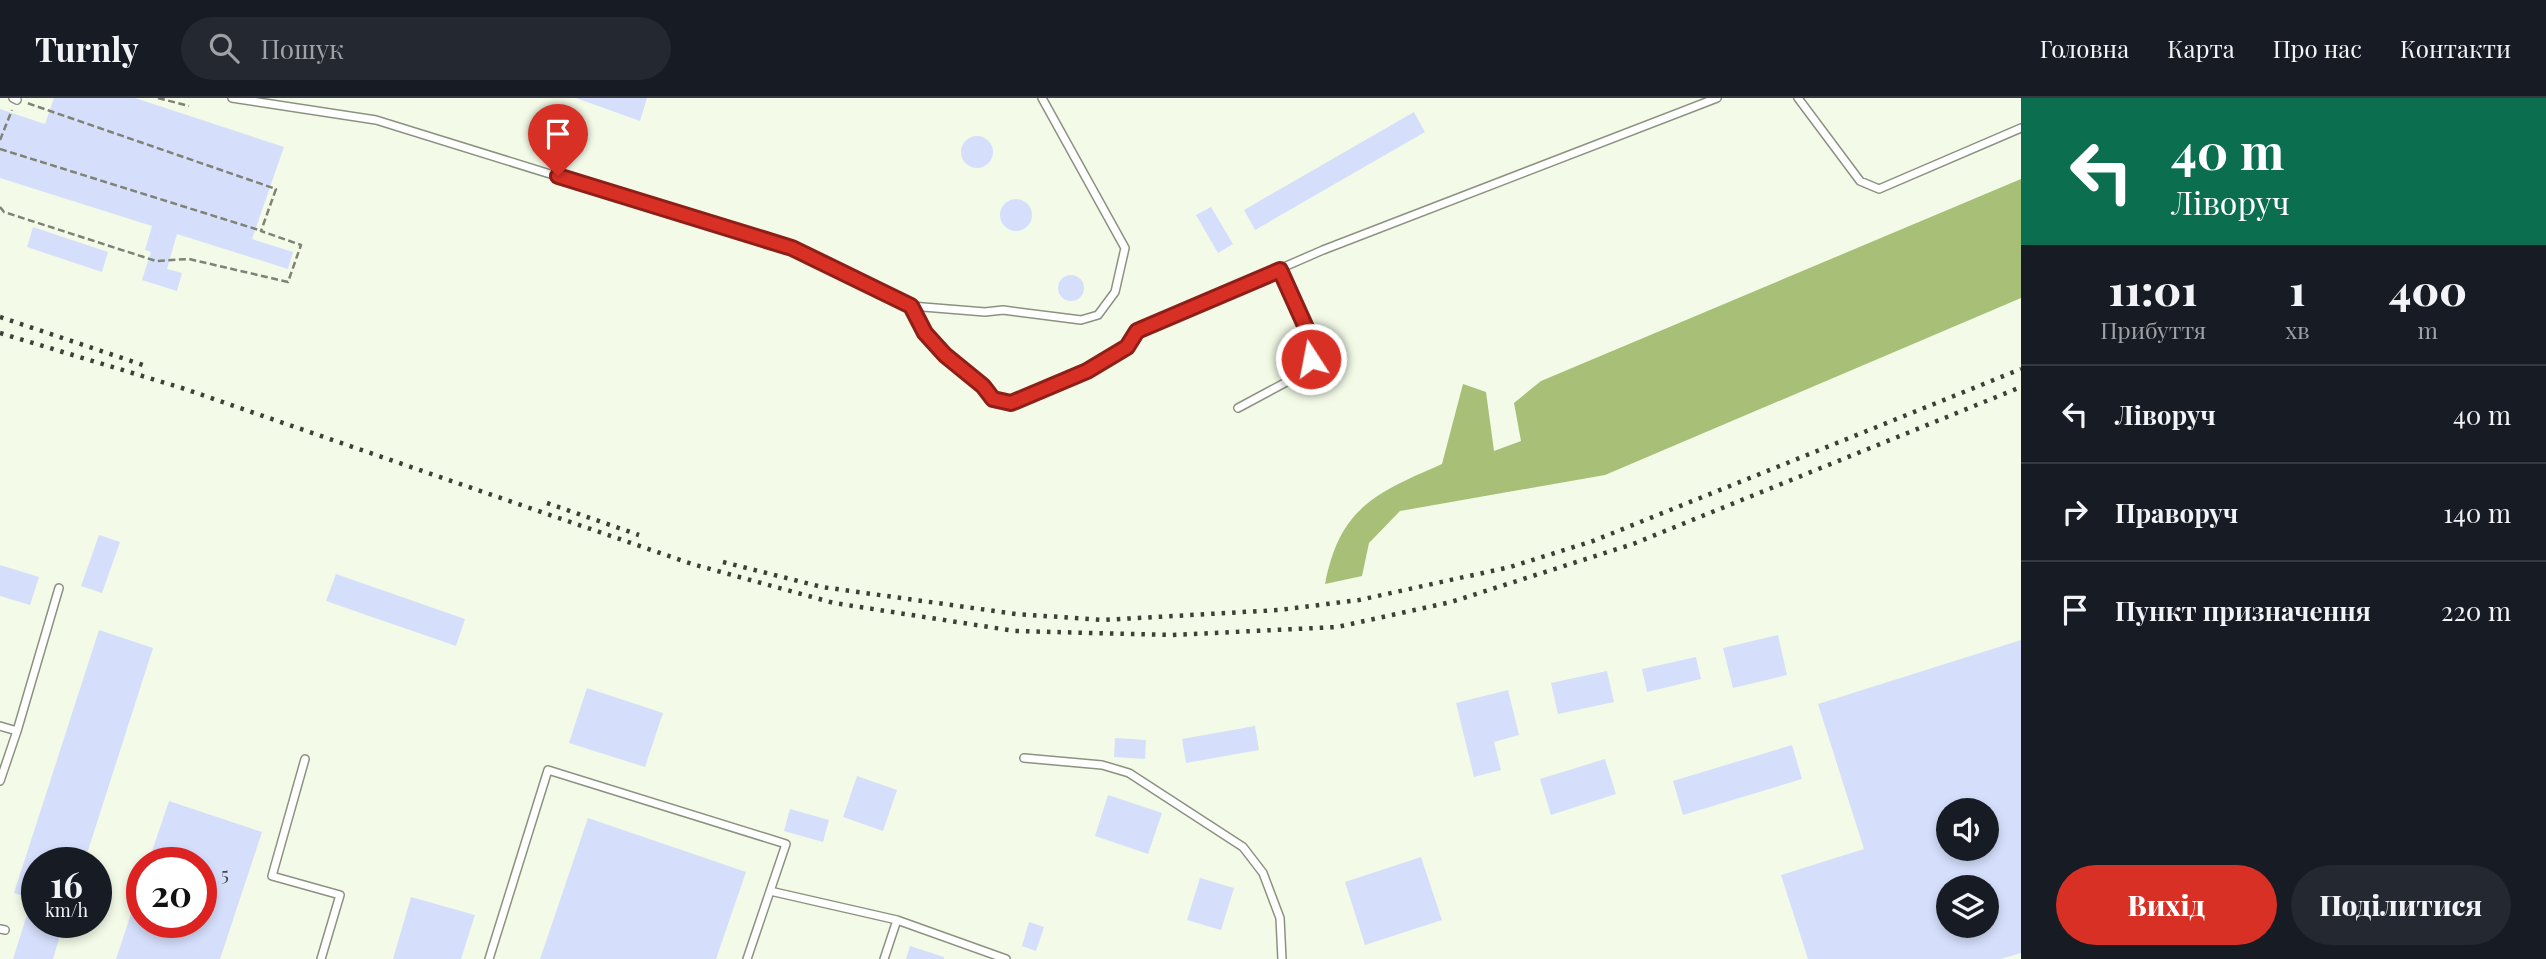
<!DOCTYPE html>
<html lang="uk">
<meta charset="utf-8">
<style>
body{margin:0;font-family:"Playfair Display",serif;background:#242831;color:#f1f3f6;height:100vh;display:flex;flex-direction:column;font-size:26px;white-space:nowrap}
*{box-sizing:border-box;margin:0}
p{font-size:23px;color:#9ea1a6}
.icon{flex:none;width:38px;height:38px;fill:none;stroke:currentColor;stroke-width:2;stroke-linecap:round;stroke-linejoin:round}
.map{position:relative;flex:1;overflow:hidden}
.panel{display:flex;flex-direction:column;background:#171b24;width:525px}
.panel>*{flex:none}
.top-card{background:#0b6e4f;color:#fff;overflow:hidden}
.tools{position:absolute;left:1936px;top:700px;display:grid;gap:14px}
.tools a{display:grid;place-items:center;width:63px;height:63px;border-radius:50%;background:#171b24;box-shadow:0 4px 10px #0003;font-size:35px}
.speed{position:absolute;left:21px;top:749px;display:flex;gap:14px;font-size:35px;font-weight:700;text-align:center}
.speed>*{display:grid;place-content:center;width:91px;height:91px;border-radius:50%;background:#171b24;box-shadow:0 4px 10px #0003;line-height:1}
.speed small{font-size:18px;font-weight:400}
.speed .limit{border:10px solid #d22;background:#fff;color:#111}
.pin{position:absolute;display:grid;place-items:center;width:60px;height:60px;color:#fff;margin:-72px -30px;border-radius:50% 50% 50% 0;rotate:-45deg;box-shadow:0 0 7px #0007}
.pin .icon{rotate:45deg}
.me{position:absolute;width:77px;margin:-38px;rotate:349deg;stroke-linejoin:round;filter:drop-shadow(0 0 5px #0008)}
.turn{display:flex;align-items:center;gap:24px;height:147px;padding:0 35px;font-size:32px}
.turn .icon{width:91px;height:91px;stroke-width:2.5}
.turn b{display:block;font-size:49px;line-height:60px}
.eta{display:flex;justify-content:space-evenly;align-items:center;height:119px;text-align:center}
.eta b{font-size:42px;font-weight:800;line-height:49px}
.action{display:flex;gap:14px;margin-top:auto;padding:14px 35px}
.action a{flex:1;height:80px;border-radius:42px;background:#d93025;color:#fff;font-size:28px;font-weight:800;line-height:80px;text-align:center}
.action a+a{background:#242831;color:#f1f3f6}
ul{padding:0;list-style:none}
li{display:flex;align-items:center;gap:21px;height:98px;padding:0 35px;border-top:2px solid #363941}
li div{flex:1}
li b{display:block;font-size:26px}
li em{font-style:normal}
header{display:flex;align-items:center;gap:42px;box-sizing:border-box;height:98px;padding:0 35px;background:#171b24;border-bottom:2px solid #363941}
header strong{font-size:33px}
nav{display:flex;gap:38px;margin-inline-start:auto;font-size:24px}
.search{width:490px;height:63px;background:#242831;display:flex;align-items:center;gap:18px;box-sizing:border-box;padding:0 24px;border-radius:38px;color:#9ea1a6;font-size:26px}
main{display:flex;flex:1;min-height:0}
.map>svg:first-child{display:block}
</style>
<header>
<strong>Turnly</strong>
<div class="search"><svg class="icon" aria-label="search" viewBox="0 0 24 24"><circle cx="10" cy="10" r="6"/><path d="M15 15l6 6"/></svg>Пошук</div>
<nav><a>Головна</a><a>Карта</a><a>Про нас</a><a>Контакти</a></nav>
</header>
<main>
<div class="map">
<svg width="2021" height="861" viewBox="0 0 2021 861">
<rect width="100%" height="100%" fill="#f3fae7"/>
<path fill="#a7bf77" d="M 2021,81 L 2021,200 L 1605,377 L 1400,413 L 1369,445 L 1362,478 L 1325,486 C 1340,409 1376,395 1442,366 L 1463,286 L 1486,294 L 1494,353 L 1521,343 L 1514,305 L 1541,283 Z"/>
<path fill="#d5dffb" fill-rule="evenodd" d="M 54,0 L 135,0 L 284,49 L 252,141 L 293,154 L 288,171 L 177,136 L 167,171 L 182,175 L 177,193 L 142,182 L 151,154 L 145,152 L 152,128 L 0,80 L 0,11 L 45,26 Z
M 576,0 L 647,0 L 640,23 Z
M 1414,14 L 1425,34 L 1255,132 L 1244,112 Z
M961 54a16 16 0 1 1 32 0a16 16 0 1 1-32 0Z
M1000 117a16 16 0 1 1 32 0a16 16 0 1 1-32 0Z
M 1211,109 L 1233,146 L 1218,155 L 1196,117 Z
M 33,129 L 108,154 L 102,174 L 27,149 Z
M1058 190a13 13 0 1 1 26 0a13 13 0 1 1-26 0Z
M 99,437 L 120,444 L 102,495 L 81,488 Z
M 0,467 L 39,479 L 30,507 L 0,498 Z
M 336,476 L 465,521 L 456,548 L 326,503 Z
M 99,532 L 153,550 L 84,765 L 37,765 L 37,824 L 64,824 L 53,861 L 13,861 L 32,801 L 14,795 Z
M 1778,537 L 1787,577 L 1733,590 L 1723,550 Z
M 2021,542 L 2021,855 L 2001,861 L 1808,861 L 1781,777 L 1864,751 L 1818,606 ZM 1986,705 L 1986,751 L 1948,751 L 1948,712 L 1962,712 ZM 1948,789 L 1986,789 L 1986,828 L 1948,828 Z
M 1696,559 L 1701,581 L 1647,594 L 1642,571 Z
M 1607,573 L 1614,604 L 1558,616 L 1551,585 Z
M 587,590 L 663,615 L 645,669 L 569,645 Z
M 1508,592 L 1519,637 L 1494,644 L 1501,672 L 1474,679 L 1456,605 Z
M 1255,628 L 1259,652 L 1186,665 L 1182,641 Z
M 1115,640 L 1146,642 L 1145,661 L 1114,659 Z
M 1792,647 L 1802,681 L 1683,717 L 1673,683 Z
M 1605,661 L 1616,696 L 1551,717 L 1540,681 Z
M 857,678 L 897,692 L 883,733 L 843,719 Z
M 1108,697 L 1162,715 L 1148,756 L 1095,738 Z
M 169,703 L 262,734 L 220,861 L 116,861 L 139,792 L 142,824 L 201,824 L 201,765 L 148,765 Z
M 790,711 L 829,722 L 823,744 L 784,733 Z
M 588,720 L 746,774 L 716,861 L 540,861 Z
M 1421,759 L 1442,822 L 1365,847 L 1345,784 Z
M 1200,780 L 1234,790 L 1221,832 L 1187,822 Z
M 411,799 L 475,817 L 461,861 L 393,861 Z
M 1029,824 L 1044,829 L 1036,853 L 1022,848 Z
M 910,848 L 944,859 L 944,861 L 906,861 Z"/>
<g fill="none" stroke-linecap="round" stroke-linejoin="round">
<defs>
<path id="service" d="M 13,0 L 17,2
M 232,0 L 376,22 L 792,151 L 911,208 L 925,235 L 945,257 L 983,287 L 993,301 L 1011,305 L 1087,273 L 1127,249 L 1137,233 L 1323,152 L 1717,0
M 1798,0 L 1860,83 L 1879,91 L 2021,30
M 911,208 L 985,214 L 1003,212 L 1081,222 L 1098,217 L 1115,194 L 1125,150 L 1042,0
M 1238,310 L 1307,273 C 1320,238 1294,204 1280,172
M 0,628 L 17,633 L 59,490
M 1024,660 L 1102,667 L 1129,675 L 1243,749 L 1263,775 L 1280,820 L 1282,861
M 305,661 L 272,778 L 340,797 L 321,861
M 0,683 L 17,633
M 770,793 L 897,822 L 884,861
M 897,822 L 1006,861
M 0,831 L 5,832
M 489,861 L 548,672 L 786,746 L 747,861"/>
</defs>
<use href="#service" stroke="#8c9281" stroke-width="10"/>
<path stroke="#7e8376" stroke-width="2.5" stroke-dasharray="7 3.5" stroke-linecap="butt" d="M 158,0 L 189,8
M 0,42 L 12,12
M 0,51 L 262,133
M 0,109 L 4,114 L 156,163 L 189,161 L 288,184 L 301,147 L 261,133 L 276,91 L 27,5"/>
<use href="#service" stroke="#fff" stroke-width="7"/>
<path stroke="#3d4037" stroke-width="4.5" stroke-dasharray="3.5 7" stroke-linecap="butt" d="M 0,219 L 149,269
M 0,235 L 182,290 L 692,466 L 834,505 L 1015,533 L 1171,537 L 1337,529 L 1451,504 L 1633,446 L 2021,289
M 547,405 L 639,437
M 723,464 L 822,489 L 1016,516 L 1103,522 L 1279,512 L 1359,502 L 1510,469 L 1593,443 L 2021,271"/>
</g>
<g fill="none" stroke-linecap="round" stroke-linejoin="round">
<defs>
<path id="route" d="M 558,78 L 792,150 L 911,208 L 925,235 L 945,257 L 983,288 L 993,301 L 1011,305 L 1087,273 L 1127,249 L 1137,233 L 1280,172 L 1312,243 L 1311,261"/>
</defs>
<use href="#route" stroke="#8d1f18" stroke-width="18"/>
<use href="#route" stroke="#d93025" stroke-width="12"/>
</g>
<g text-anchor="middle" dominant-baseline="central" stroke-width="7" stroke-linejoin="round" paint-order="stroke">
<g font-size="19" fill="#434749">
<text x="225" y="775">5</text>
</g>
</g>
</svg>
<div class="tools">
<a><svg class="icon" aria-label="sound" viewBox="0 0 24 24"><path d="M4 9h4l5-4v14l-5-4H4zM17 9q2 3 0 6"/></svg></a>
<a><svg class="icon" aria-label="layers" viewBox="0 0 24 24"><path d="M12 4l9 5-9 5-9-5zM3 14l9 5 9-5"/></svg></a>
</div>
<div class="speed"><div>16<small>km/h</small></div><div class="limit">20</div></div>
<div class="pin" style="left:558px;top:78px;background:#d93025"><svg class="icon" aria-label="arrive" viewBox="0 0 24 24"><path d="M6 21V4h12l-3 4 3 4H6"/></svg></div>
<svg class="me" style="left:1311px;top:261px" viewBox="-20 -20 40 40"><circle r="17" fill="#d93025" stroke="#fff" stroke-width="3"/><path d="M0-11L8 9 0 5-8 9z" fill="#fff"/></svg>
</div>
<section class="panel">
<div class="top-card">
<div class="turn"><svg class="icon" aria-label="left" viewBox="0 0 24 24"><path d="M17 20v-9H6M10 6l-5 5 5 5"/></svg><div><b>40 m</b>Ліворуч</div></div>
</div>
<div class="eta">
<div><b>11:01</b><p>Прибуття</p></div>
<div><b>1</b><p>хв</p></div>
<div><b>400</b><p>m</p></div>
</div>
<ul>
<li><svg class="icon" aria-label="left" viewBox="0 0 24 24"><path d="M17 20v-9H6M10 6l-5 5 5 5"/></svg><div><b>Ліворуч</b></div><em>40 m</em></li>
<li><svg class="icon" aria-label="right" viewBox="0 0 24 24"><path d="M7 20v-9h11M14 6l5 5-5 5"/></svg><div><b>Праворуч</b></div><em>140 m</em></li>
<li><svg class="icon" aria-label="arrive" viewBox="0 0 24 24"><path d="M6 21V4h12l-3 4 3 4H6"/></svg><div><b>Пункт призначення</b></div><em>220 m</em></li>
</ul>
<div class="action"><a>Вихід</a><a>Поділитися</a></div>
</section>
</main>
